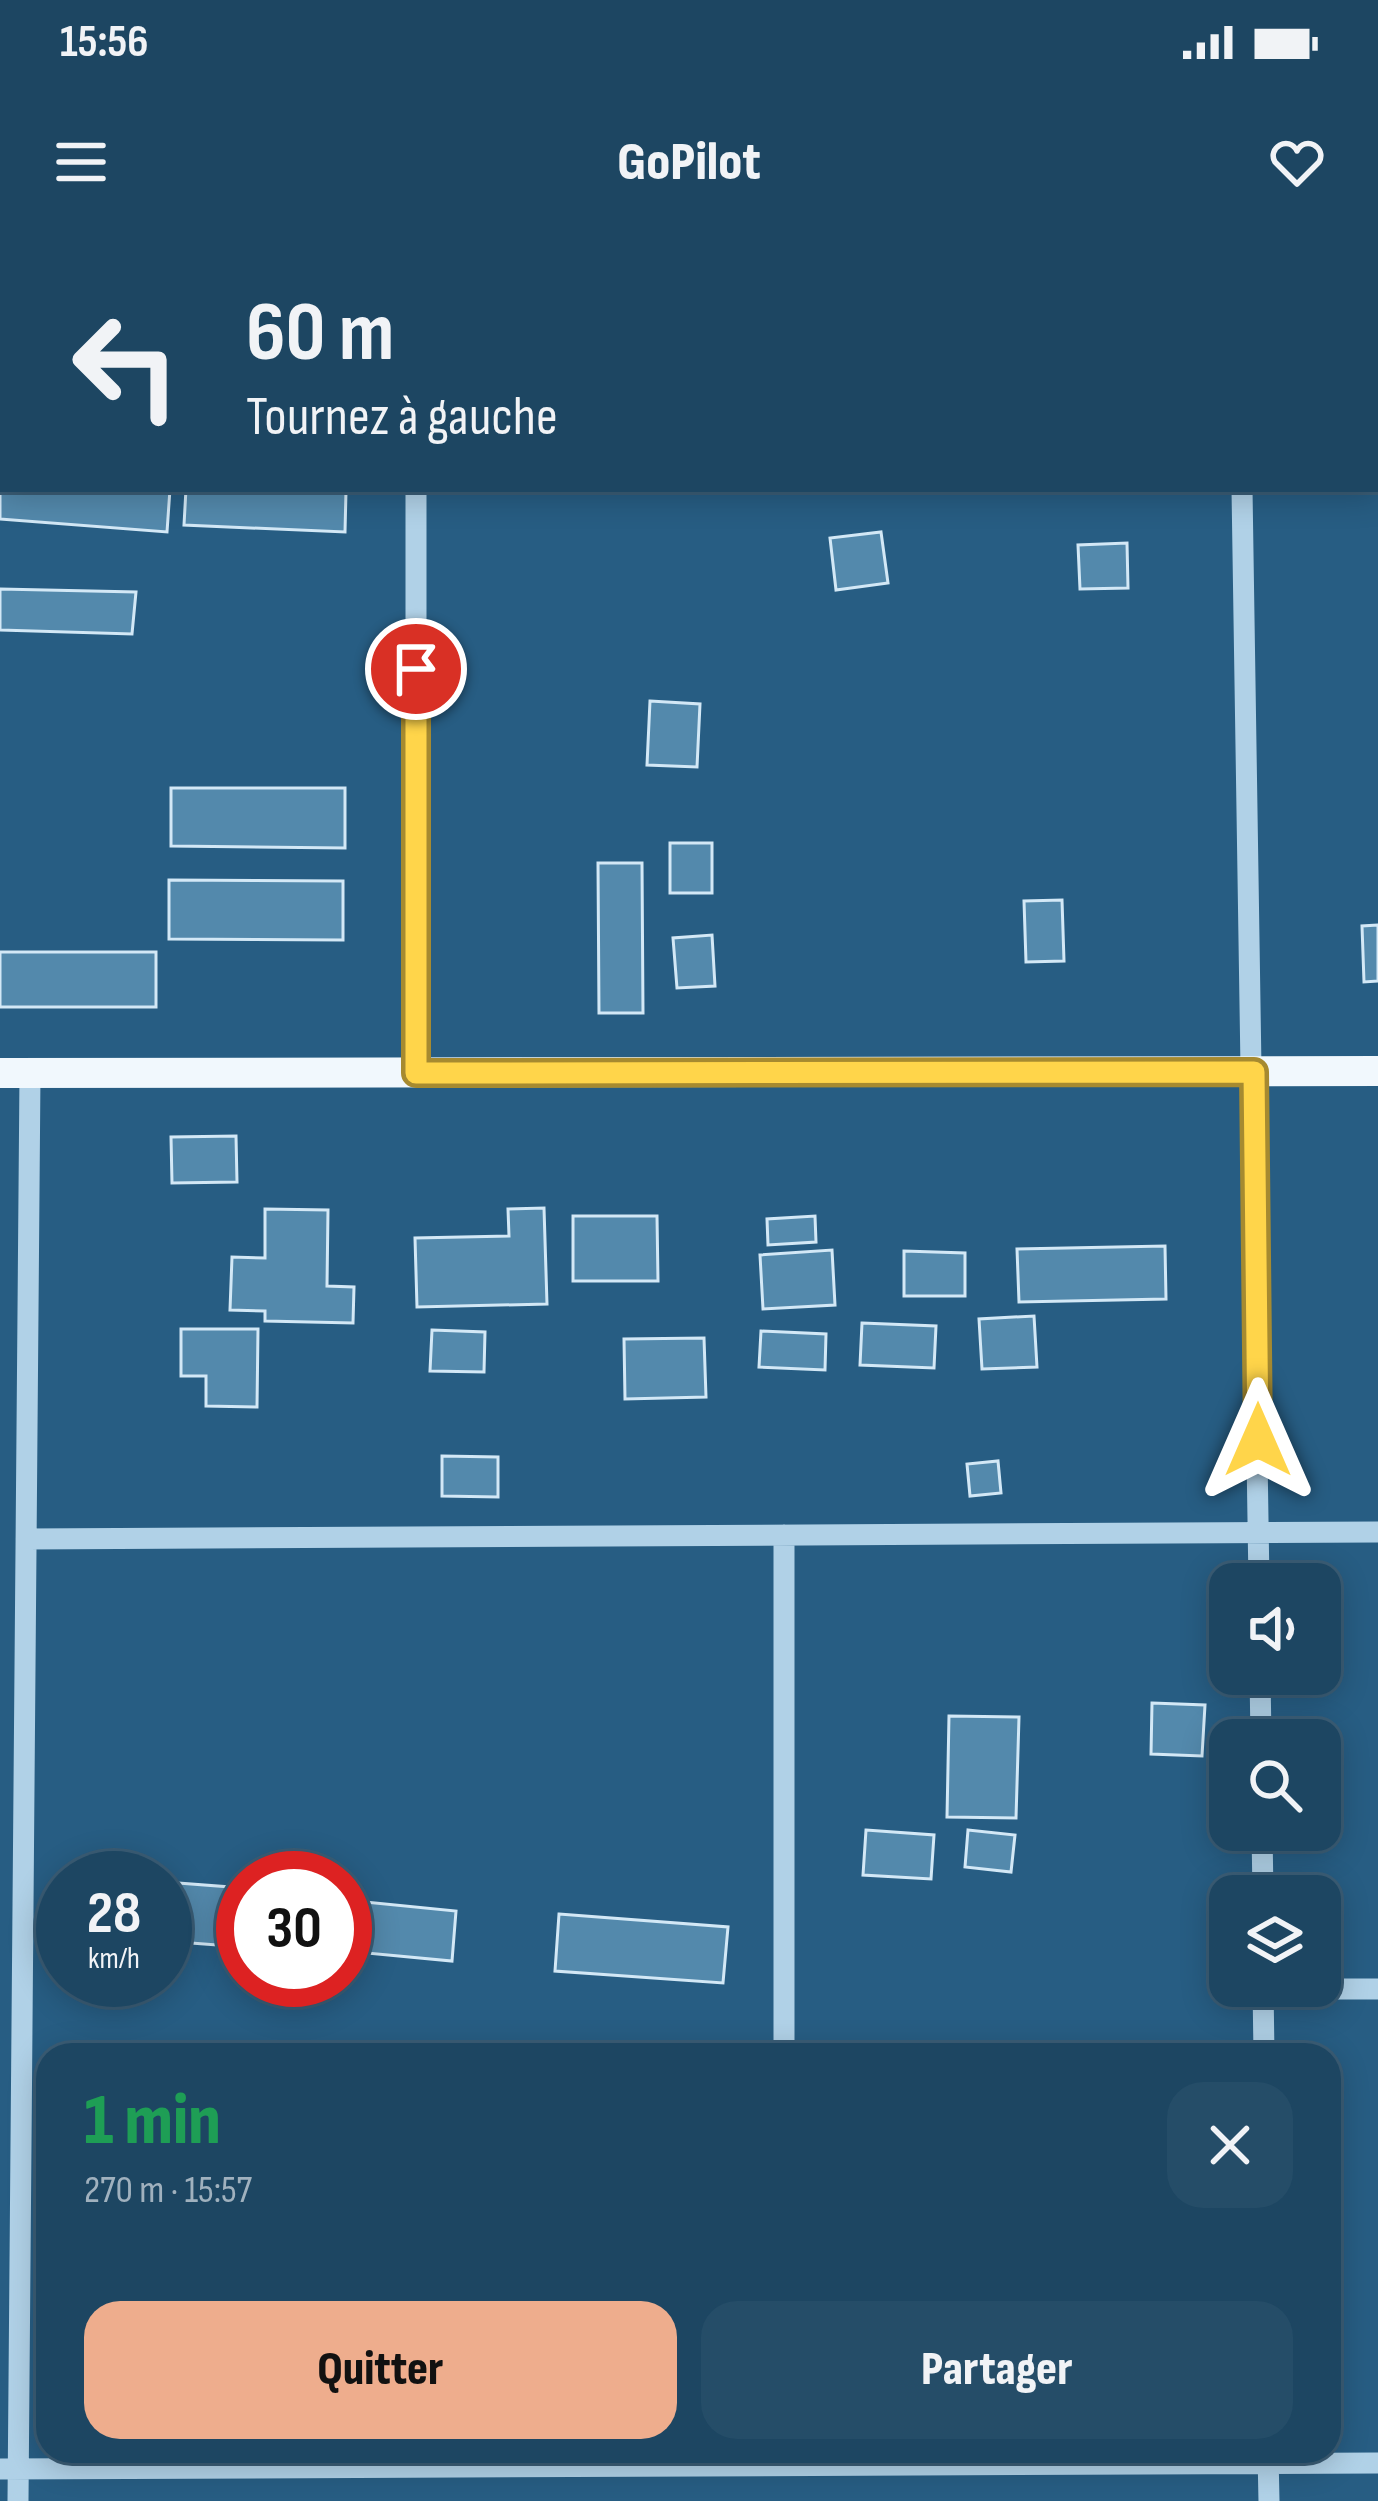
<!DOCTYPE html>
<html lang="fr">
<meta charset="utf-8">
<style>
body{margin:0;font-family:"Sofia Sans Condensed",sans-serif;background:#254d68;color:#f1f3f6;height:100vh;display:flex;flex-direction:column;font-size:45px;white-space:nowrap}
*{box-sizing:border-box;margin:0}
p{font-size:39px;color:#a0b1be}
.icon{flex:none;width:66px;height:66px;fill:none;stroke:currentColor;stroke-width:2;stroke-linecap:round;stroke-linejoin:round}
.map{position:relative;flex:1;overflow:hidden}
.details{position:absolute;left:36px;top:1803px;width:1305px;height:420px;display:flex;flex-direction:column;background:#1d4662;border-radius:36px;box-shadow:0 6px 30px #0003,0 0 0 3px #3b5e77}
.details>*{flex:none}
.guide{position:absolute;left:0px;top:0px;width:1380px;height:252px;box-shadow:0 6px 30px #0003,0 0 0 3px #3b5e77;background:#1d4662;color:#f1f3f6;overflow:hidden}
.tools{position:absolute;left:1209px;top:1323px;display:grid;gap:24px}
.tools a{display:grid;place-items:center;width:132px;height:132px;border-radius:24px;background:#1d4662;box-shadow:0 6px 30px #0003,0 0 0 3px #3b5e77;font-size:60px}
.speed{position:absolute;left:36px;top:1611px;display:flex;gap:24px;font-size:60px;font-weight:700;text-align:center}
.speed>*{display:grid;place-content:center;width:156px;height:156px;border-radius:50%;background:#1d4662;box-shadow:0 6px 30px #0003,0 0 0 3px #3b5e77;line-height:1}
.speed small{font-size:30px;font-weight:400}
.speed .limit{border:18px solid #d22;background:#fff;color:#111}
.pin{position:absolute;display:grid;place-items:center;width:102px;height:102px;color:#fff;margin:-51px;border:6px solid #fff;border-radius:50%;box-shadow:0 3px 12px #0007}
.me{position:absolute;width:132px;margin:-66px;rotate:0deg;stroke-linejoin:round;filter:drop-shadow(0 0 9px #0008)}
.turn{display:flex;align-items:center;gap:42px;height:252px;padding:0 48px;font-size:54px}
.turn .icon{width:156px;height:156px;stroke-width:2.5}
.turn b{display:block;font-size:84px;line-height:102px}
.round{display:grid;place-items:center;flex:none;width:126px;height:126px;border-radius:36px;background:#254d68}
.summary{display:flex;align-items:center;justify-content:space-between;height:204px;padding:0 48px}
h1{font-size:72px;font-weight:800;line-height:90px;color:#1e9e55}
.button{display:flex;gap:24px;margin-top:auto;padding:24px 48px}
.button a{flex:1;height:138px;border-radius:36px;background:#eead8d;color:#111;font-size:48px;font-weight:800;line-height:138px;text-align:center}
.button a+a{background:#254d68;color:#f1f3f6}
.status{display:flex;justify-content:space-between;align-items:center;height:84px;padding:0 60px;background:#1d4662;direction:ltr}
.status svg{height:33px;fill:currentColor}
header{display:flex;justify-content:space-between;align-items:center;height:156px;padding:0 48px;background:#1d4662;font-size:54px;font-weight:800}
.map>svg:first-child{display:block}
</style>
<div class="status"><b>15:56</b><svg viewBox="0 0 49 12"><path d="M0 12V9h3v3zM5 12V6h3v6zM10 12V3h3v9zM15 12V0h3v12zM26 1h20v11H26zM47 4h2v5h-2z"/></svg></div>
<header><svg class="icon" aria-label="menu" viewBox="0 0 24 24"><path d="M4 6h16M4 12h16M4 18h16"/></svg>GoPilot<svg class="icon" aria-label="heart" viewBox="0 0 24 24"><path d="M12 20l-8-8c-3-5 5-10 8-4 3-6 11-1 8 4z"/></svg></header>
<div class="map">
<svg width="1378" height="2261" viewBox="0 0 1378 2261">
<rect width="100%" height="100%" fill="#275d83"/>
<path fill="#5389ac" stroke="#d3e8f6" stroke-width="3" d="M 0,220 L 3,249 L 170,249 L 167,292 L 0,279 Z
M 186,249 L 346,251 L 345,292 L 184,285 Z
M 881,292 L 888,343 L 836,350 L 830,298 Z
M 1127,303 L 1128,348 L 1080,349 L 1078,305 Z
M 0,349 L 136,352 L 132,394 L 0,390 Z
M 650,461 L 700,464 L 697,527 L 647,525 Z
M 171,548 L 345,548 L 345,608 L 171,606 Z
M 670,603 L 712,603 L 712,653 L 670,653 Z
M 598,623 L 642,623 L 643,773 L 599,773 Z
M 169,640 L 343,641 L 343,700 L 169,699 Z
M 1062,660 L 1064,721 L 1026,722 L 1024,661 Z
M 1378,685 L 1378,741 L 1364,742 L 1362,686 Z
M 712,695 L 715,746 L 677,748 L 673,698 Z
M 0,712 L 156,712 L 156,767 L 0,767 Z
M 236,896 L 237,942 L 172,943 L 171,897 Z
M 544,968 L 547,1064 L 417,1067 L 415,998 L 509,996 L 508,969 Z
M 265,969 L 328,970 L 327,1046 L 354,1047 L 353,1083 L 265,1081 L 265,1071 L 230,1070 L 232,1017 L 265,1018 Z
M 573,976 L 657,976 L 658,1041 L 573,1041 Z
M 815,976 L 816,1002 L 768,1005 L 767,979 Z
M 1165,1006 L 1166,1059 L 1019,1062 L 1017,1009 Z
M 832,1010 L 835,1065 L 763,1069 L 760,1015 Z
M 904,1011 L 965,1013 L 965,1056 L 904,1056 Z
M 1034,1076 L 1037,1127 L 982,1129 L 979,1079 Z
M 862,1083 L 936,1086 L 934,1128 L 860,1125 Z
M 181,1089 L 258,1089 L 257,1167 L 206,1166 L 206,1136 L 181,1136 Z
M 432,1090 L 485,1092 L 484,1132 L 430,1131 Z
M 761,1091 L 826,1094 L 825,1130 L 759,1127 Z
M 704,1098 L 706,1157 L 625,1159 L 624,1099 Z
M 442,1216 L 498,1217 L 498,1257 L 442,1256 Z
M 998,1221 L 1001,1253 L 970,1256 L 967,1224 Z
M 1152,1463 L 1205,1465 L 1202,1516 L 1151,1514 Z
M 949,1476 L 1019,1477 L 1016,1578 L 947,1577 Z
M 866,1590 L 934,1595 L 931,1639 L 863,1635 Z
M 968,1590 L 1015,1595 L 1011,1632 L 965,1627 Z
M 165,1642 L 243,1648 L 243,1707 L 165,1701 Z
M 345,1660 L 456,1671 L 452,1721 L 345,1711 Z
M 559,1674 L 728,1687 L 723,1743 L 555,1731 Z"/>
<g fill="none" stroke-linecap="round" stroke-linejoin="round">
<path stroke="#b0d1e7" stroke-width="21" d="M 415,0 L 415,3
M 1239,0 L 1239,3
M 0,134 L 3,134
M 416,249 L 416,833
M 1242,249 L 1259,1344
M 26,1299 L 1378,1292
M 1260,1434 L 1261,1500
M 1262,1590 L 1263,1656
M 1263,1746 L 1264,1815
M 1264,1749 L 1378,1749
M 784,1815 L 784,1295
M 1268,2214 L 1269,2261
M 0,2229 L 1378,2223
M 18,2261 L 30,833"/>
<path stroke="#f1f8fd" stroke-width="30" d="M 0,833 L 1378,831"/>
</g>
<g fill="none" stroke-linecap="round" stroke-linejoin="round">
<defs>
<path id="route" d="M 416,429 L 416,833 L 1254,832 L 1258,1200"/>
</defs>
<use href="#route" stroke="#a68a30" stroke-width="30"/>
<use href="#route" stroke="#ffd54a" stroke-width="21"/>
</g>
</svg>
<div class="tools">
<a><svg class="icon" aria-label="sound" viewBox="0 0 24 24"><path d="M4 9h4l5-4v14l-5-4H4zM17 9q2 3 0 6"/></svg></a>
<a><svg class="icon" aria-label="search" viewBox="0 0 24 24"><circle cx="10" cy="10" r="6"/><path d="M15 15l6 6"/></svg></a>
<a><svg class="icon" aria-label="layers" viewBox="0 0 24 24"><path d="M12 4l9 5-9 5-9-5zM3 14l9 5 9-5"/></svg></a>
</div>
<div class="speed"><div>28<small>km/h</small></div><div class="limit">30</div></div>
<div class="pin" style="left:416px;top:429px;background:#d93025"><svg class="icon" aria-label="arrive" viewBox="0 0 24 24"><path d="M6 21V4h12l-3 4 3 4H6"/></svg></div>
<svg class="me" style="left:1258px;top:1200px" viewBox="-20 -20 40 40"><path d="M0-17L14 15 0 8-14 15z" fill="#ffd54a" stroke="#fff" stroke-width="4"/></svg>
<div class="guide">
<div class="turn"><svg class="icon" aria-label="left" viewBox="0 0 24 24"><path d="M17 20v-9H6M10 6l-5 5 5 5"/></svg><div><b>60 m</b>Tournez à gauche</div></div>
</div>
<section class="details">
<div class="summary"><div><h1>1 min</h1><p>270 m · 15:57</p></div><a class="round"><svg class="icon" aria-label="close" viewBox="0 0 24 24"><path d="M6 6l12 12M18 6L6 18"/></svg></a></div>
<div class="button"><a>Quitter</a><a>Partager</a></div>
</section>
</div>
